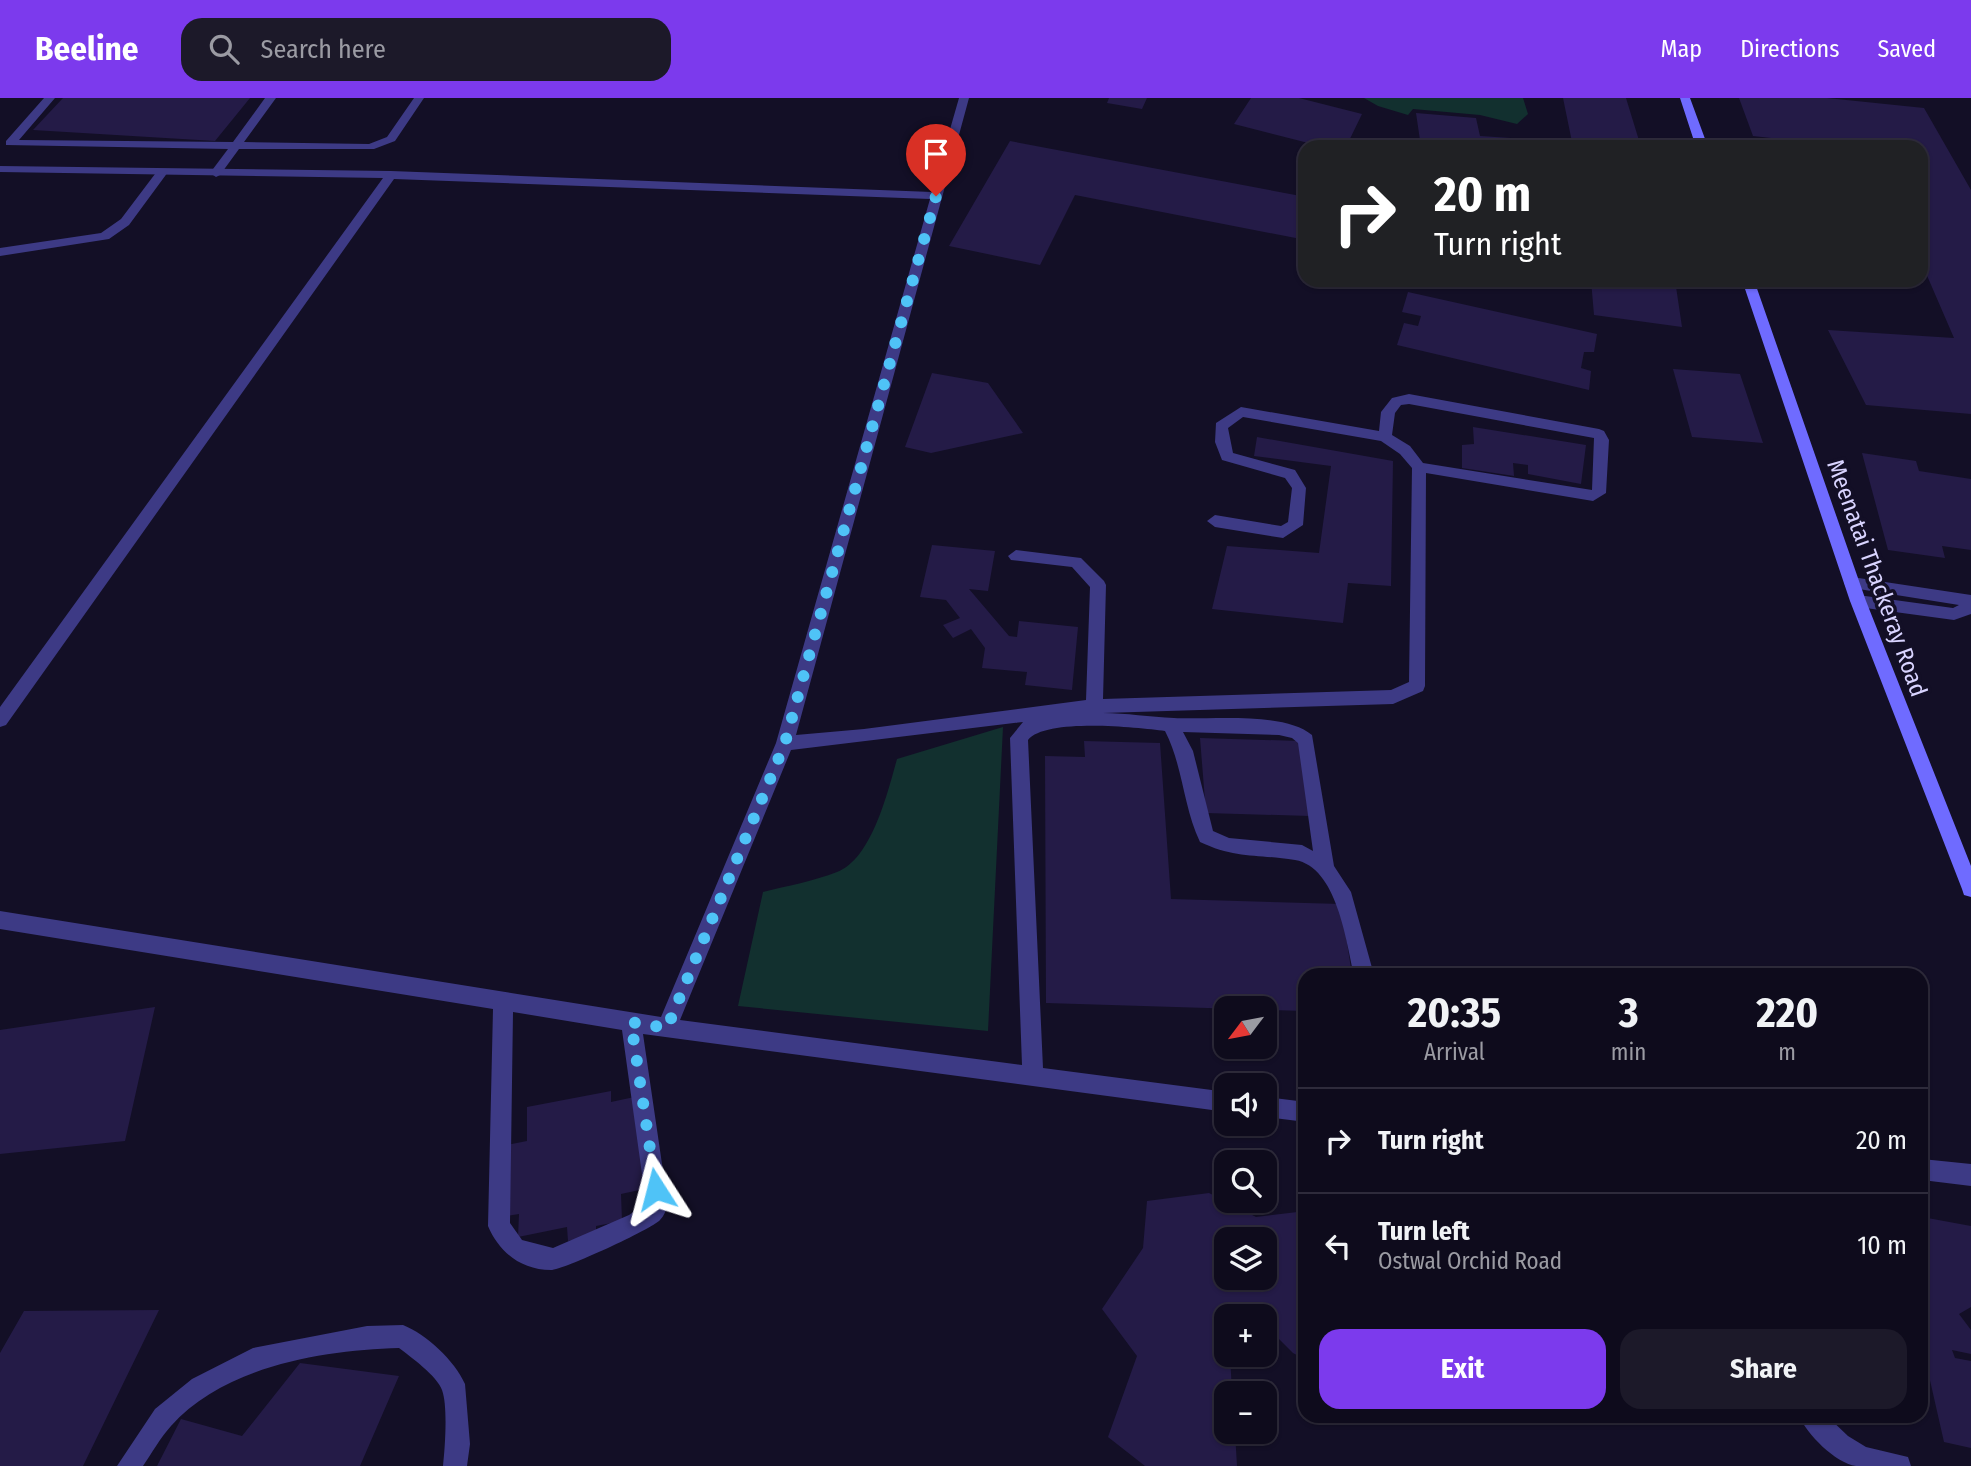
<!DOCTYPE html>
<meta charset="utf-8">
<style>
body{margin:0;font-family:"Fira Sans Condensed",sans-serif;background:#1c1929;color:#f1f3f6;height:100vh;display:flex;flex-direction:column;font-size:26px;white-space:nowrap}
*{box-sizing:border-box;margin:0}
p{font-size:23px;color:#9b9ba3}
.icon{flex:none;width:38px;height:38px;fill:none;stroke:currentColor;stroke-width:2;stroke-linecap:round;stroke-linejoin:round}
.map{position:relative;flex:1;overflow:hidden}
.drawer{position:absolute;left:1298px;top:870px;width:630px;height:455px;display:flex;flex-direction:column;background:#0e0b1c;border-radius:21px;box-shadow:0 2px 5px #0004,0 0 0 2px #2e2b3b}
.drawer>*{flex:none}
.guide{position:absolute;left:1298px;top:42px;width:630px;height:147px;border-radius:21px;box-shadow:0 2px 5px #0004,0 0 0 2px #2e2b3b;background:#202124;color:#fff;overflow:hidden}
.needle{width:46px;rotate:238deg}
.controls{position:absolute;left:1214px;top:898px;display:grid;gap:14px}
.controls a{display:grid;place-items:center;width:63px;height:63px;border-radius:14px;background:#0e0b1c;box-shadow:0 2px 5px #0004,0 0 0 2px #2e2b3b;font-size:35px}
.pin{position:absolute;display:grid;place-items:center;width:60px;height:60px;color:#fff;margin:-72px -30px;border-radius:50% 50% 50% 0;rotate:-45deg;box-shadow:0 0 7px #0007}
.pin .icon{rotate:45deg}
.me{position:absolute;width:77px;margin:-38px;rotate:351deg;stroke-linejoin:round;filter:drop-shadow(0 0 5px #0008)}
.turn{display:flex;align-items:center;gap:24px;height:147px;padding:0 21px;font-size:32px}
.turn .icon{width:91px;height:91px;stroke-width:2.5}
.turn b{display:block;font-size:49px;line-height:60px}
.eta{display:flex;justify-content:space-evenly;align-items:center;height:119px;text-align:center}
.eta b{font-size:42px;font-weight:700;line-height:49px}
.action{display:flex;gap:14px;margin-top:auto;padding:14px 21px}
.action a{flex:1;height:80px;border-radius:21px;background:#7c3aed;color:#fff;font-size:28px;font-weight:700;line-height:80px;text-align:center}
.action a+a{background:#1c1929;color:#f1f3f6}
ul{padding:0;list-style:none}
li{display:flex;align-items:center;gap:21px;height:105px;padding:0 21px;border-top:2px solid #2e2b3b}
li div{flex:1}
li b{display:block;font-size:26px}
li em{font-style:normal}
header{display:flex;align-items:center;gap:42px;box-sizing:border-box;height:98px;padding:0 35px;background:#7c3aed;color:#fff}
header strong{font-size:33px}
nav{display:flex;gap:38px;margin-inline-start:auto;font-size:24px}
.search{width:490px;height:63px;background:#1c1929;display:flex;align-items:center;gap:18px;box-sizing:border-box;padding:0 24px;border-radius:21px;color:#9b9ba3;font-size:26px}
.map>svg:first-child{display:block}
</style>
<header>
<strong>Beeline</strong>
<div class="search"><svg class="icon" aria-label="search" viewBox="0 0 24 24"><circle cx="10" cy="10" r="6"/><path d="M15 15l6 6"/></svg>Search here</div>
<nav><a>Map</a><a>Directions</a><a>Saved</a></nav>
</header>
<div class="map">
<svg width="1971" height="1368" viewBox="0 0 1971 1368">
<rect width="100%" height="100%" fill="#130f26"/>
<path fill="#12302f" d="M 1364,0 L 1523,0 L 1528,16 L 1517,26 L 1480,17 L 1413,11 L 1408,17 L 1378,8 Z
M 1003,629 L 988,933 L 738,908 L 763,794 C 787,788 814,783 837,774 C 872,761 888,693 897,661 Z"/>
<path fill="#241b47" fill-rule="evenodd" d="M 63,0 L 250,0 L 215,43 L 33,32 Z
M 1109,0 L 1147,0 L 1142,11 L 1107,5 Z
M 1251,0 L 1299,0 L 1362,16 L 1346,49 L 1324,49 L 1234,26 Z
M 1563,0 L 1626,0 L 1641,49 L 1421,49 L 1416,15 L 1476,20 L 1480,38 L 1572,44 Z
M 1739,0 L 1827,0 L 1924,10 L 1971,92 L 1971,316 L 1866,307 L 1828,232 L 1954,240 L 1922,166 L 1922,49 L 1852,49 L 1753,38 Z
M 1010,43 L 1306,99 L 1306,142 L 1075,97 L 1040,167 L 949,148 Z
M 1591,182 L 1675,182 L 1682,229 L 1594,217 Z
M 1408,194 L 1597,236 L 1594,254 L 1584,254 L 1581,270 L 1591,273 L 1589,292 L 1397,247 L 1404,225 L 1418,228 L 1421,218 L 1402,214 Z
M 1673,271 L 1740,276 L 1763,345 L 1692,339 Z
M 932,275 L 988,285 L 1023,335 L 931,355 L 905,349 Z
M 1473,329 L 1586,347 L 1581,386 L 1528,376 L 1528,367 L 1513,365 L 1514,378 L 1462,370 L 1462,347 L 1474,346 Z
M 1257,339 L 1393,363 L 1391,488 L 1348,485 L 1343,525 L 1212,511 L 1227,448 L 1319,455 L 1331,368 L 1254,358 Z
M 1862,355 L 1916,363 L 1919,373 L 1971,381 L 1971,452 L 1942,448 L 1945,460 L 1888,452 Z
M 932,447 L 995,453 L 988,493 L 969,491 L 1009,538 L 1017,539 L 1019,523 L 1078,529 L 1072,592 L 1025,587 L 1027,574 L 982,570 L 985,550 L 971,531 L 953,540 L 943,527 L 960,520 L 946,502 L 920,499 Z
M 1200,640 L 1299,643 L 1310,718 L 1206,715 Z
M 1084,643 L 1160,645 L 1171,801 L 1341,806 L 1352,877 L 1306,877 L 1306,913 L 1046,905 L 1045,658 L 1085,659 Z
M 155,909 L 125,1043 L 0,1056 L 0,932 Z
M 611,993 L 611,1004 L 639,998 L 644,1091 L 621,1096 L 622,1123 L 596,1128 L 596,1137 L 568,1143 L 567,1129 L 518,1139 L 519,1116 L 506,1118 L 507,1047 L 527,1043 L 527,1009 Z
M 1209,1095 L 1256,1119 L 1306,1113 L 1306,1262 L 1293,1255 L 1265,1227 L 1265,1218 L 1227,1218 L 1227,1256 L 1230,1256 L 1232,1295 L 1227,1295 L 1227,1334 L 1235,1334 L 1237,1368 L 1145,1368 L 1108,1339 L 1137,1258 L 1102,1211 L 1143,1150 L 1147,1103 ZM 1227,1141 L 1265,1141 L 1265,1180 L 1227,1180 Z
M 1922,1119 L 1971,1128 L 1971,1209 L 1959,1216 L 1971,1232 L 1971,1256 L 1952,1252 L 1955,1260 L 1971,1263 L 1971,1350 L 1944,1344 L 1922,1247 Z
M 159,1212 L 83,1368 L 0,1368 L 0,1255 L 24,1213 Z
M 300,1265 L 399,1278 L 360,1368 L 157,1368 L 181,1321 L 242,1338 Z"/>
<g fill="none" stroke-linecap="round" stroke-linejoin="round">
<path fill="#3d3a85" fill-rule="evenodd" d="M 44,0 L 55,0 L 19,42 L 233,44 L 265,0 L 276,0 L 244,44 L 369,46 L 387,39 L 414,0 L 424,0 L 395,43 L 374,51 L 239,51 L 220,77 L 216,79 L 210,75 L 228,51 L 6,47 L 6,43 Z
M 162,71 L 168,74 L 129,127 L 109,141 L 0,158 L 0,150 L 101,135 L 121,121 L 158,72 Z"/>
<path fill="#3d3a85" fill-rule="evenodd" d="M 959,0 L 969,0 L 796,637 L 864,631 L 1086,602 L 1090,489 L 1072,469 L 1011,462 L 1008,458 L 1016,452 L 1081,460 L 1104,483 L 1106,487 L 1103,601 L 1391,592 L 1409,584 L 1412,370 L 1400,356 L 1381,343 L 1243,319 L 1228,330 L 1233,355 L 1295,372 L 1306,390 L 1303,427 L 1283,440 L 1215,429 L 1207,423 L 1215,417 L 1281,428 L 1288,424 L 1292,390 L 1285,380 L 1222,362 L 1215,344 L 1216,325 L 1241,309 L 1379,333 L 1381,314 L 1392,300 L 1409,296 L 1599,331 L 1604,333 L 1609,342 L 1606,395 L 1593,403 L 1426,375 L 1425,588 L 1423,593 L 1393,606 L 1103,615 C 1126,615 1150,619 1174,620 C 1210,622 1284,613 1312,637 L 1334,768 L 1351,794 L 1374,877 L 1354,877 C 1346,843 1337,769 1295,762 C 1257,756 1236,761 1200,744 C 1183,708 1183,668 1165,633 C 1136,629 1045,620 1028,642 L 1043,970 L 1227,994 L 1227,1014 L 643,936 L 668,1107 C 666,1112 664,1118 660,1122 C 652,1131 563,1172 551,1172 C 521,1172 499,1154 488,1128 L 493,911 L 0,831 L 0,813 L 661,919 L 776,645 L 930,101 L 394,81 L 6,627 L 0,629 L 0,609 L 383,80 L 0,74 L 0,68 L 391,73 L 932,94 ZM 1409,306 L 1594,340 L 1592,392 L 1423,365 L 1410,348 L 1392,337 L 1395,315 L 1401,307 ZM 1023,624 L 1010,640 L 1022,967 L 680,922 L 791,652 ZM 1183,634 L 1279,637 L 1292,640 L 1298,645 L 1313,753 L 1302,747 L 1229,740 L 1213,733 L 1193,653 ZM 513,914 L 622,932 L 646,1105 L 629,1117 L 553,1150 L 522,1142 L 510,1125 Z
M 1852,479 L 1971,497 L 1971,516 L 1954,522 L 1858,509 L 1850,503 L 1858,497 L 1953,510 L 1959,507 L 1846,489 L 1844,485 Z
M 1265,999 L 1306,1004 L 1306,1024 L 1265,1019 Z
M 1922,1061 L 1971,1066 L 1971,1088 L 1922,1082 Z
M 403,1227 C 426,1236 455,1263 465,1286 L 470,1346 L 467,1368 L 443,1368 C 445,1350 448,1308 442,1292 C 437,1278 411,1259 399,1250 C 324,1252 224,1268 171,1328 C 160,1340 152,1355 143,1368 L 117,1368 L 155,1311 L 192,1281 L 253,1250 L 367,1228 Z
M 1799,1318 L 1827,1318 L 1848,1338 L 1866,1349 L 1908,1359 L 1911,1368 C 1893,1368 1873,1368 1856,1368 C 1835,1365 1807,1336 1799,1318 Z"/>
<path fill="#6f6bff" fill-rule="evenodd" d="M 1680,0 L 1690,0 L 1708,49 L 1696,49 Z
M 1742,182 L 1754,182 L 1866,503 L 1971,768 L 1971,799 L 1964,797 L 1962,791 L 1850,503 Z"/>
</g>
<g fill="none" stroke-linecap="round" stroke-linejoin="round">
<path stroke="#4fc3f7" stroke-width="12" stroke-dasharray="0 21.6" d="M 656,1091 L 631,924 L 667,930 L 785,645 L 936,98"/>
</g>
<g text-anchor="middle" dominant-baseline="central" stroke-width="7" stroke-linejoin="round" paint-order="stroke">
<g font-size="24" fill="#d9d4ff" stroke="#130f26">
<text transform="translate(1877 480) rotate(70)">Meenatai Thackeray Road</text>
</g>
</g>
</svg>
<div class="controls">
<a><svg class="needle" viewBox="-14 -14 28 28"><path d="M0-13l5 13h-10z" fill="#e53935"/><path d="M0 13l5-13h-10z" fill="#9b9ba3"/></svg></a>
<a><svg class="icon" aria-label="sound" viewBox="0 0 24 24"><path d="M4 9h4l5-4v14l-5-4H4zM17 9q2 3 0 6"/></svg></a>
<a><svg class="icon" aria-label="search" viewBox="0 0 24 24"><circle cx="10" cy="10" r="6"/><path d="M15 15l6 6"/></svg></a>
<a><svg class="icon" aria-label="layers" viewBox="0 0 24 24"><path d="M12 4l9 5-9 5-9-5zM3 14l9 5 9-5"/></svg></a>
<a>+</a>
<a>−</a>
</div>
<div class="pin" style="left:936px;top:98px;background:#d93025"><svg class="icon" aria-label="arrive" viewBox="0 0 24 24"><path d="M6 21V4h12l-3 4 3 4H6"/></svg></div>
<svg class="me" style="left:656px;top:1091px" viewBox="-20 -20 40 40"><path d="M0-17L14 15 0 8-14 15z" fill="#4fc3f7" stroke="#fff" stroke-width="4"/></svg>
<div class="guide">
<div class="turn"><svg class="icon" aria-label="right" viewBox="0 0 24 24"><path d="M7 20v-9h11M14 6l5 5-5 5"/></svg><div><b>20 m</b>Turn right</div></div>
</div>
<section class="drawer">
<div class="eta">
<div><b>20:35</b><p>Arrival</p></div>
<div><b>3</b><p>min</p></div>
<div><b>220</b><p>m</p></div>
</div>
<ul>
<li><svg class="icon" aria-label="right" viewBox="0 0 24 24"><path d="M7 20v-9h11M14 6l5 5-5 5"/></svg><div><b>Turn right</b></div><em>20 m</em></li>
<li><svg class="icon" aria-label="left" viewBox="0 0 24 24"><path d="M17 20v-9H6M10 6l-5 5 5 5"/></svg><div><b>Turn left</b><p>Ostwal Orchid Road</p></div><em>10 m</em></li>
</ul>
<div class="action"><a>Exit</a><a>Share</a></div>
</section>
</div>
